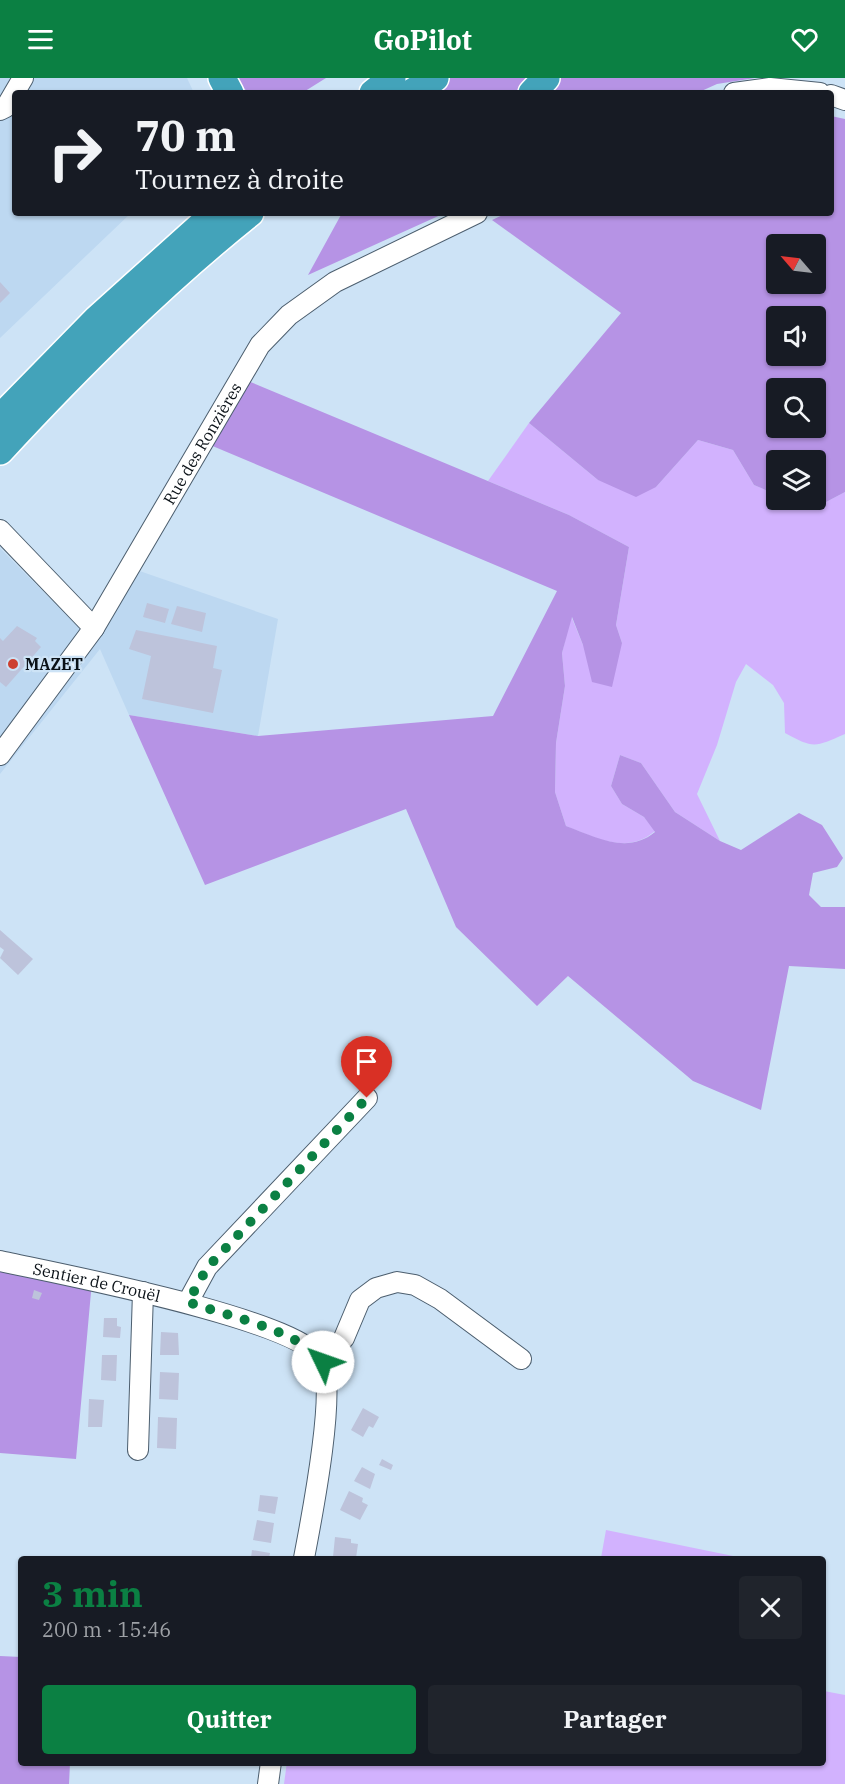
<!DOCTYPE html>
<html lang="fr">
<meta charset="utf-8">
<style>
body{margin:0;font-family:"IBM Plex Serif",serif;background:#20242c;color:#f1f3f6;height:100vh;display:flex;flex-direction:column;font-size:22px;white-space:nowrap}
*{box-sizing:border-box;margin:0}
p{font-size:20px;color:#9ea1a6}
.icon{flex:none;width:33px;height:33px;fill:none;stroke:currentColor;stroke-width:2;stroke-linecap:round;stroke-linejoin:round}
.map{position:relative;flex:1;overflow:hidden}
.details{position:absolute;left:18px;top:1478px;width:808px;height:210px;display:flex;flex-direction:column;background:#171b24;border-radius:6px;box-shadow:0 2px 4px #0004}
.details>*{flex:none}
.banner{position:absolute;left:12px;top:12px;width:822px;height:126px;border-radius:6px;box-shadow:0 2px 4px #0004;background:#171b24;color:#f1f3f6;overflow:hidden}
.needle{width:39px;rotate:298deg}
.controls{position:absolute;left:766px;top:156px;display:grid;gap:12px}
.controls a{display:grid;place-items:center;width:60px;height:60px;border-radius:6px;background:#171b24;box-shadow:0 2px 4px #0004;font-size:30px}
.pin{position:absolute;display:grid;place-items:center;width:51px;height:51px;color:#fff;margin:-62px -26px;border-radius:50% 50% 50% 0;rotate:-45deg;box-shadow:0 0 6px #0007}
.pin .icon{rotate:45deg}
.me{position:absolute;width:66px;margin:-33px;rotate:312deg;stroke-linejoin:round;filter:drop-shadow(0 0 4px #0008)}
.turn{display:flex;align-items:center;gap:21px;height:126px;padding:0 24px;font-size:27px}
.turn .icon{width:78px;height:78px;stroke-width:2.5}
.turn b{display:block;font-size:42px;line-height:51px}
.round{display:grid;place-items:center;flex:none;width:63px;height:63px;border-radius:6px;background:#20242c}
.head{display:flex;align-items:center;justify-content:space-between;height:102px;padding:0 24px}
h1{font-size:36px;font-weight:700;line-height:45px;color:#0b8043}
.cta{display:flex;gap:12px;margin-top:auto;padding:12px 24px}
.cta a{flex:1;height:69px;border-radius:6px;background:#0b8043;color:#fff;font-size:24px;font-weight:700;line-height:69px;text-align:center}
.cta a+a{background:#20242c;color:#f1f3f6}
header{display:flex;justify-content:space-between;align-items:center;height:78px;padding:0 24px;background:#0b8043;color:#fff;font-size:27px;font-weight:700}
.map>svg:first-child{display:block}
</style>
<header><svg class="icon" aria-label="menu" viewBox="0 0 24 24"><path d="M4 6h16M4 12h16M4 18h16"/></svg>GoPilot<svg class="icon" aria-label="heart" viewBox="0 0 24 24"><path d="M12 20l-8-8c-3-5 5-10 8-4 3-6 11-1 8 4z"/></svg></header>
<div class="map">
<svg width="845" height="1706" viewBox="0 0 845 1706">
<rect width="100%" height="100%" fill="#cde3f6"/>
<path fill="#bdd8f1" d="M 0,0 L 187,0 L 194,15 L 15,15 L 15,135 L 131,135 L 0,260 Z
M 0,470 L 86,557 L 128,489 L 278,541 L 258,658 L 129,637 L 100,571 L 0,696 Z"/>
<path fill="#d2b2fe" d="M 529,345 L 598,402 L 656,409 L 698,362 L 733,372 L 754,407 L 777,417 L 777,422 L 788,422 L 811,432 L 845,414 L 845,656 C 815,669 814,671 785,655 L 784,625 L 773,607 L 746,586 L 736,604 L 717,667 L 697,716 L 720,763 L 675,734 L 641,685 L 620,677 L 611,708 L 622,726 L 644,739 L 655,753 C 627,777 596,760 566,748 L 555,714 L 556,665 L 565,608 L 562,575 L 571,538 L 583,567 L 622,565 L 616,547 L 629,469 L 569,437 L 488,403 Z
M 606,1452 L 743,1480 L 601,1480 Z
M 824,1613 L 845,1617 L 845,1706 L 284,1706 L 287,1684 L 824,1684 Z"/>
<path fill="#b693e5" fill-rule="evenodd" d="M 236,0 L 326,0 L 302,15 L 248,15 Z
M 435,0 L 755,0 L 717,6 L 697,15 L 411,15 Z
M 831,38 L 845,41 L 845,414 L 811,432 L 788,422 L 816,422 L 816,382 L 777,382 L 777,417 L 754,407 L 733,372 L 698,362 L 656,409 L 636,419 L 598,402 L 529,345 L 621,235 L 492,142 L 507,135 L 831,135 ZM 816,166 L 816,206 L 777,206 L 777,166 ZM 816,238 L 816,278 L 777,278 L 777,238 ZM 816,310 L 816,350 L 777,350 L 777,310 Z
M 342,135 L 445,135 L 308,197 Z
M 241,300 L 569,437 L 629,469 L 616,547 L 622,565 L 612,609 L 592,604 L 583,567 L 572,539 L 562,575 L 565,608 L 556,665 L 555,714 L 566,748 C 596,759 627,777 655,754 L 644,739 L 622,726 L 611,708 L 620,677 L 641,685 L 675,734 L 720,763 L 741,772 L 799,735 L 822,747 L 843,780 L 837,789 L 813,795 L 809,817 L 821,829 L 845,829 L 845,891 L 789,888 L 761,1032 L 693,1003 L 568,898 L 537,928 L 456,849 L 406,731 L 205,807 L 129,637 L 258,658 L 493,638 L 557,513 L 203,364 Z
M 0,1183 L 92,1203 L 76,1381 L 0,1375 Z
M 0,1578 L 21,1579 L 21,1684 L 70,1685 L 69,1706 L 0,1706 Z"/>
<path fill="#bdc3db" d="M 0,204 L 10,215 L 0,225 Z
M 147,525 L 169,531 L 165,545 L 143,539 Z
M 177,528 L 206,535 L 202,554 L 171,546 Z
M 17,548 L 37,560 L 35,563 L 41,569 L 6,609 L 0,604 L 0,560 L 3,563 Z
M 136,552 L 217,568 L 213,590 L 222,592 L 213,635 L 142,621 L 151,578 L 129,571 Z
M 0,852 L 33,881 L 18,897 L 0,880 L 4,872 L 0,869 Z
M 34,1212 L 42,1215 L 39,1222 L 32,1220 Z
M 104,1240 L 117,1240 L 117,1248 L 121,1249 L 120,1260 L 103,1259 Z
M 161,1254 L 178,1255 L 179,1277 L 160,1277 Z
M 102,1277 L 117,1277 L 116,1303 L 101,1302 Z
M 160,1294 L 179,1295 L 178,1322 L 159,1321 Z
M 89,1321 L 104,1322 L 102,1349 L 88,1349 Z
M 363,1330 L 379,1339 L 373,1350 L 369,1348 L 363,1359 L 351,1352 Z
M 158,1339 L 177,1340 L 176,1371 L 157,1370 Z
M 382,1381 L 393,1387 L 391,1392 L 379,1387 Z
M 362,1389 L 375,1396 L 370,1411 L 354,1403 Z
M 349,1413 L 363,1420 L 362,1424 L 368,1427 L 360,1442 L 340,1432 Z
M 260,1417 L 278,1419 L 275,1436 L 258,1433 Z
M 257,1442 L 274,1445 L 271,1465 L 253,1462 Z
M 335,1459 L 351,1461 L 351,1465 L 358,1466 L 356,1480 L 333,1479 Z
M 252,1472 L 270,1475 L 269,1480 L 251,1480 Z"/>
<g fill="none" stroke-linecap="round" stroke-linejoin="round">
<defs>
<g id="minor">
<path d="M 734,15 L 770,10 L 820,15"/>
<path d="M 831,17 L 845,22"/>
<path d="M 0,32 L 6,29 L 23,0"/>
<path d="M 0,452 L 94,550"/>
<path id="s1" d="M 0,677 L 94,550 L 260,267 L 289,237 L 335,204 L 477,135"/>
<path id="s2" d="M 0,1183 C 54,1195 301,1241 322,1283 C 337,1312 311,1443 304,1480"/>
<path d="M 188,1224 L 207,1189 L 367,1020"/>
<path d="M 323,1284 L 344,1260 L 360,1222 L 376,1210 L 397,1204 L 415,1207 L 440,1221 L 521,1281"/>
<path d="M 138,1372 L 143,1214"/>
<path d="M 268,1706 L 271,1684"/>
</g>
<path id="highway" d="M 222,0 L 230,15
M 373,15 L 392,0
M 411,15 L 435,0
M 532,15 L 546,0
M 0,340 L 97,241 L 215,135
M 0,373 C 79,288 160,207 250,135"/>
</defs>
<use href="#minor" stroke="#4c5e6e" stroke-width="22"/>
<use href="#highway" stroke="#fff" stroke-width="30"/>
<use href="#minor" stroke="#fff" stroke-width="20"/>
<use href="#highway" stroke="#43a3ba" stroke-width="27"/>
</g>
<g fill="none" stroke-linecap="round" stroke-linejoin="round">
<path stroke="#0b8043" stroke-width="10" stroke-dasharray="0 18" d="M 323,1284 C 299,1252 226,1238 188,1224 L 207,1190 L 367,1020"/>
</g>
<circle fill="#cd4131" stroke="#cde3f6" stroke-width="2" cx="13" cy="586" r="6"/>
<g text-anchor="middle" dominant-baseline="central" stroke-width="4.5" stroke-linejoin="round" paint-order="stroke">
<g font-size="16" fill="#0a1117" stroke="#cde3f6">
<text stroke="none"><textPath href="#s1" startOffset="372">Rue des Ronzières</textPath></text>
<text stroke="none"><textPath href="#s2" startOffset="99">Sentier de Crouël</textPath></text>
</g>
<g font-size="16" font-weight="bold" fill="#0a1117" stroke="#cde3f6" text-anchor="start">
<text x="25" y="586">MAZET</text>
</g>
</g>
</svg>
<div class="controls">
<a><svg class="needle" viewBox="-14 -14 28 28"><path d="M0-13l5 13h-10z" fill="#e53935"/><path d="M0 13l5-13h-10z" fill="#9ea1a6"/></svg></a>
<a><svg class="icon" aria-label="sound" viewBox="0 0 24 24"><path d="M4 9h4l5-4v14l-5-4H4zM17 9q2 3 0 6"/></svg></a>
<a><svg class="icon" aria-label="search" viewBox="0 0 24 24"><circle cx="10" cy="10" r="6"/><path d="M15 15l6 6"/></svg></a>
<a><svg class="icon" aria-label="layers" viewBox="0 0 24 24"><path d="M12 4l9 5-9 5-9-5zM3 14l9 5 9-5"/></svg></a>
</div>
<div class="pin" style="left:367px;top:1020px;background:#d93025"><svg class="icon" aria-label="arrive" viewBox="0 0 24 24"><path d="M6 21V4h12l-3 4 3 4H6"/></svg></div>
<svg class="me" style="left:323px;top:1284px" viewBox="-20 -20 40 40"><circle r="19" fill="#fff"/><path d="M0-13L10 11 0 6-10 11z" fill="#0b8043"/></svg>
<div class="banner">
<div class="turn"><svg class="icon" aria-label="right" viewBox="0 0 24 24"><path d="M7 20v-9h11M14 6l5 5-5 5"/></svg><div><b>70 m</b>Tournez à droite</div></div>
</div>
<section class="details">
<div class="head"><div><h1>3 min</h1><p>200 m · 15:46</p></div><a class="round"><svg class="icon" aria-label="close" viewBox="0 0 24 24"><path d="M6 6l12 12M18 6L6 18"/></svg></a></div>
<div class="cta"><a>Quitter</a><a>Partager</a></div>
</section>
</div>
